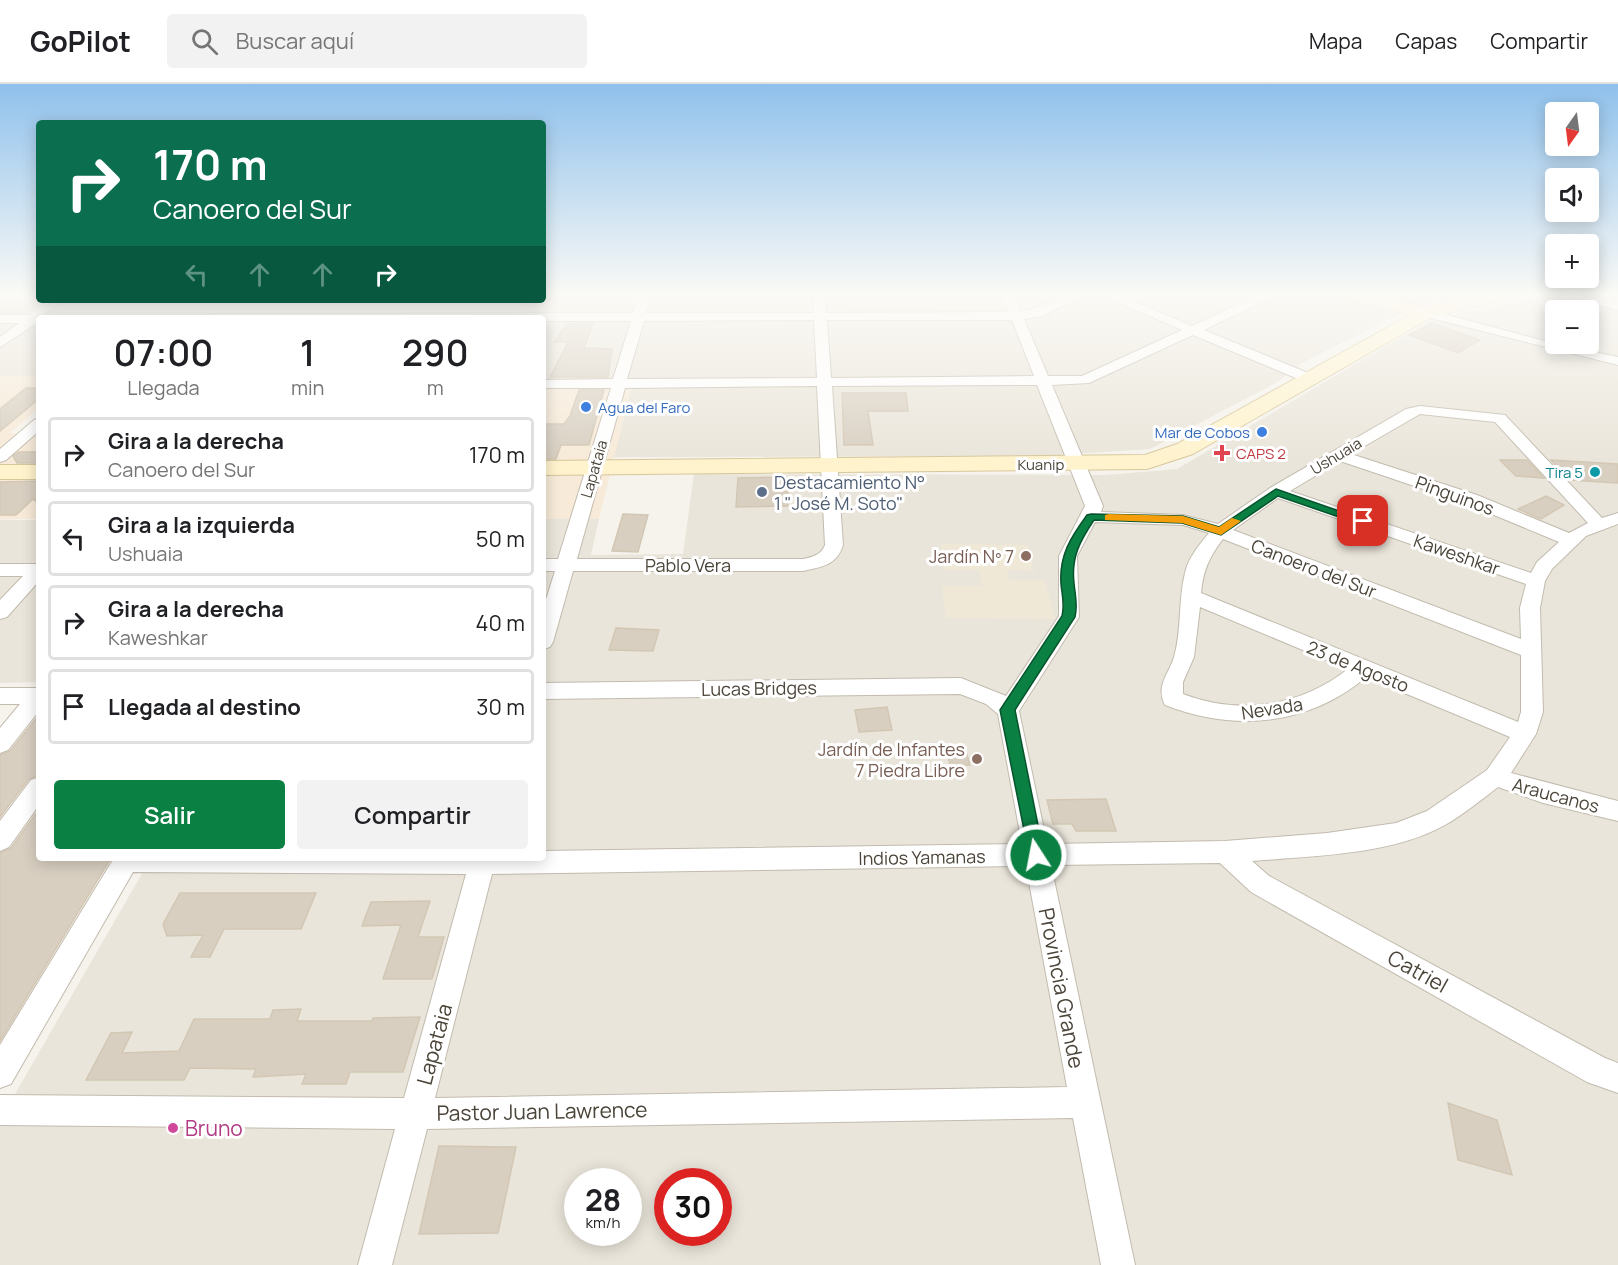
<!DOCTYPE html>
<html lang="es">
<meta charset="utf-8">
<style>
body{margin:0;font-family:Manrope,sans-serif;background:#f2f2f2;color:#202124;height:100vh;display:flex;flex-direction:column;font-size:22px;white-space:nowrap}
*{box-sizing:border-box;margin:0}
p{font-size:20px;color:#757577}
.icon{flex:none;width:33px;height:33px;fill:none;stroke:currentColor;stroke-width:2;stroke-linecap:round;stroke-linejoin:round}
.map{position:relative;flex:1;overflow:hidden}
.details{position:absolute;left:36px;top:231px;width:510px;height:546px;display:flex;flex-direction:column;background:#fff;border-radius:6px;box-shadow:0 3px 15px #0003}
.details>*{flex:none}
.banner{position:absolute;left:36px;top:36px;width:510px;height:183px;border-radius:6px;box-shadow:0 3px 15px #0003;background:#0b6e4f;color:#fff;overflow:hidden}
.needle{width:39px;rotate:194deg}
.buttons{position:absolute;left:1545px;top:18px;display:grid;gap:12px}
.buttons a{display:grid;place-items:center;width:54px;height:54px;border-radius:6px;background:#fff;box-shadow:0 3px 15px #0003;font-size:30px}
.speed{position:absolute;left:564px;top:1084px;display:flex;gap:12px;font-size:30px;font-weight:700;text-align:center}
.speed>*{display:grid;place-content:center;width:78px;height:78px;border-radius:50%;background:#fff;box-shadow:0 3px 15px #0003;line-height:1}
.speed small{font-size:15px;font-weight:400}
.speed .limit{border:9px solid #d22;background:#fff;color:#111}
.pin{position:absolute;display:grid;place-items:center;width:51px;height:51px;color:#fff;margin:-26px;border-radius:12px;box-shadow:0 3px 9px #0006}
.me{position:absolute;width:66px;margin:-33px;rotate:349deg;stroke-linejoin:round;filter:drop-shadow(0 0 4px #0008)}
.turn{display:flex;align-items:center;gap:21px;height:126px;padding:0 18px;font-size:27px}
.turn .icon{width:78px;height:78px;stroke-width:2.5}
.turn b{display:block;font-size:42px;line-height:51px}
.lanes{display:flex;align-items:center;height:57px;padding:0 18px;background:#0003;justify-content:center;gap:30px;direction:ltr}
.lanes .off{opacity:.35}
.eta{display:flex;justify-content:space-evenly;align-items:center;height:102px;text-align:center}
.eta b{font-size:36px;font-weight:600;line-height:42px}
.action{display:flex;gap:12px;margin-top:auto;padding:12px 18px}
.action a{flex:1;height:69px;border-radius:6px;background:#0b8043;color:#fff;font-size:24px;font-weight:600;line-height:69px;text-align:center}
.action a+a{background:#f2f2f2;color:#202124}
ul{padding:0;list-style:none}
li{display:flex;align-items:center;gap:18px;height:75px;margin:0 12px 9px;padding:0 6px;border:3px solid #e0e0e0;border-radius:6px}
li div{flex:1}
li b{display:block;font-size:22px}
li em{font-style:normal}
header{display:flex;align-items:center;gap:36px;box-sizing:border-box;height:84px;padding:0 30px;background:#fff;border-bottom:2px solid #e0e0e0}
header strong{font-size:28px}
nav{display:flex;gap:33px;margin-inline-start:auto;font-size:21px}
.search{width:420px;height:54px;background:#f2f2f2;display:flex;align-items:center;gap:15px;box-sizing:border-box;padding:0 21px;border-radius:6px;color:#757577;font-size:22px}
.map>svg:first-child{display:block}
</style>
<header>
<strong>GoPilot</strong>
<div class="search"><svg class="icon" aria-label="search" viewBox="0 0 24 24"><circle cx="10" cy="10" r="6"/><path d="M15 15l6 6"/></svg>Buscar aquí</div>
<nav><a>Mapa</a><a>Capas</a><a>Compartir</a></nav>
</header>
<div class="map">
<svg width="1618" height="1181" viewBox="0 0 1618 1181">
<rect width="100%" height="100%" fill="#f6f3ec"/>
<path fill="#eae5da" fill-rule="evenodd" d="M 0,211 L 39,216 L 543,216 L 543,211 L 1462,211 L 1422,221 L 1393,233 L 1302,279 L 1276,299 L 1150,365 L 1042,372 L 632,373 L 613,373 L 633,297 L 543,297 L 543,234 L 39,234 L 39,293 L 0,292 Z
M 1549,211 L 1618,211 L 1618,1181 L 0,1181 L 0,1036 L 151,774 L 543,774 L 543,435 L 599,435 L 591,471 L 683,470 L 694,390 L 1106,391 L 1177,385 L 1423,240 L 1461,229 ZM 1556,226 L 1588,226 L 1588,260 L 1556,260 ZM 578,1098 L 628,1098 L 628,1149 L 578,1149 ZM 668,1098 L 718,1098 L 718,1149 L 668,1149 Z
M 0,436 L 39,436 L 39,598 L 0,599 Z"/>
<path fill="#f7ead8" d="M 0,292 L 39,293 L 39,324 L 10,349 L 39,351 L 39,435 L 0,435 Z
M 543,297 L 633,297 L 599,435 L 543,435 Z"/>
<path fill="#efe8d6" d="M 941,460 L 1028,461 L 1034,487 L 1008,486 L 1009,496 L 1045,497 L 1055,535 L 946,534 L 942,502 L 982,502 L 979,486 L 944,486 Z"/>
<path fill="#d8cfc1" stroke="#d3c7b4" stroke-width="1.5" d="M 0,211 L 39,211 L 39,216 L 43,216 L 26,229 L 0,229 Z
M 593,239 L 584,264 L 612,265 L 608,293 L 550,293 L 568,258 L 555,258 L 566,240 Z
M 1432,239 L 1480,256 L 1458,269 L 1409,251 Z
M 26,304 L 39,304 L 39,315 L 0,347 L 0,325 Z
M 579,306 L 604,306 L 589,361 L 561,361 L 556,375 L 543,375 L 543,340 L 564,340 L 570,332 Z
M 842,309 L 906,309 L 908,327 L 868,327 L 873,361 L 844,361 Z
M 19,368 L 39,368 L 39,379 L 17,379 L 13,372 Z
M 1500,376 L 1527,376 L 1544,394 L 1516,392 Z
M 1551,376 L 1618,380 L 1618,399 L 1569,396 Z
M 788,393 L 788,422 L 736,423 L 738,394 Z
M 39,397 L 39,420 L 33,415 L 16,431 L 0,431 L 0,398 Z
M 1546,412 L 1564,421 L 1541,435 L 1518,425 Z
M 623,430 L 648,431 L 638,468 L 612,467 Z
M 616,544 L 659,546 L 653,567 L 609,566 Z
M 887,623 L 892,646 L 859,648 L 855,626 Z
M 39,631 L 39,691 L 29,695 L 0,733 L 0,671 L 10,667 Z
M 965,664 L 970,681 L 950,682 L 947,665 Z
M 1106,715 L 1116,747 L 1076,747 L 1072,740 L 1053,740 L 1047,716 Z
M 39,725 L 39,774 L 111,774 L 0,957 L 0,769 L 11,764 Z
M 180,809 L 316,809 L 301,845 L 224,845 L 210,873 L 191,873 L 203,851 L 167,852 L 163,840 Z
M 430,817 L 418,853 L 444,853 L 432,895 L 383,895 L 401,841 L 362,842 L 371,818 Z
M 301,925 L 297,937 L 372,937 L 373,934 L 420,933 L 403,988 L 350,988 L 346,1000 L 302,1000 L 306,990 L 253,993 L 256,985 L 190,984 L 184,996 L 86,996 L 111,949 L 132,948 L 122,969 L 179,967 L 194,935 L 270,935 L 273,926 Z
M 1448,1019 L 1497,1036 L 1512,1091 L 1458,1076 Z
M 439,1062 L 516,1063 L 498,1149 L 419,1150 Z"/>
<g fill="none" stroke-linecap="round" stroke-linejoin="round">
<defs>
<path id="minor" d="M 639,211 L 651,211 L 646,229 L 814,229 L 813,211 L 825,211 L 826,229 L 1009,228 L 1002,211 L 1014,211 L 1021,227 C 1044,224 1061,211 1084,211 L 1042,232 L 1024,235 L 1048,292 L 1082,292 L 1182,246 L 1101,211 L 1119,211 L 1192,242 L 1259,211 L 1276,211 L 1204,246 L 1313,291 L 1313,297 L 1303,297 L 1193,251 L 1089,299 L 1052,301 L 1103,422 L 1101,428 L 1183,431 L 1218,440 L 1270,404 L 1406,325 L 1420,322 L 1505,331 L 1602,434 L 1618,429 L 1618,440 L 1586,452 L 1552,485 L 1545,497 L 1540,524 L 1543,628 L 1536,650 L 1511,689 L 1618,717 L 1618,737 L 1543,719 L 1498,703 C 1481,716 1464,730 1445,741 C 1392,771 1312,772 1252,777 L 1269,792 L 1605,974 L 1618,979 L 1618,1009 L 1587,998 L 1251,808 L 1220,779 L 1051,781 L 1135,1181 L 1101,1181 L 1073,1034 L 427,1045 L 392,1181 L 358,1181 L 395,1045 L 0,1041 L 0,1011 L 404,1014 L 466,790 L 133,788 L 11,1000 L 0,1004 L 0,961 L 114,774 L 543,774 L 543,767 L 1022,760 L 998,630 L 986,620 L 960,610 L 543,615 L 543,599 L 961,594 L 1006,612 L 1059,532 L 1059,472 L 1085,422 L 1037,301 L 832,302 L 843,461 C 837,481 822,483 803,487 L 573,487 L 553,558 L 550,563 L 543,565 L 543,525 L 555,487 L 543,487 L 543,475 L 558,475 L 611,304 L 543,304 L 543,296 L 613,295 L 631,237 L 543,237 L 543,234 L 205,234 L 211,230 L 633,229 ZM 814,236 L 817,294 L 627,295 L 644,237 ZM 827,236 L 1012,236 L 1034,292 L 831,294 ZM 817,302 L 825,461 C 821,471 813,473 803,475 L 577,475 L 625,304 ZM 1420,330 L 1495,338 L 1588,439 L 1569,449 L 1477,411 L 1351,370 ZM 1340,377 L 1465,419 L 1559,458 L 1537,478 L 1531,489 L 1290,407 ZM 1278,414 L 1526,500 L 1520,524 L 1521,555 L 1233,446 ZM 1095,438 L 1183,441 L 1209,449 C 1199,461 1188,474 1185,489 C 1178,516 1182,546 1174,573 C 1169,590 1155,602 1165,621 C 1235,648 1308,642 1366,593 L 1510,653 L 1487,686 L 1427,727 L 1396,739 L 1327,749 L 1225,757 L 1047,760 L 1019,627 L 1079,533 L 1077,472 ZM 1223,455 L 1521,571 L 1521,628 L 1518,638 L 1201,509 C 1203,487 1209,473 1223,455 ZM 1200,523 L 1348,585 C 1301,622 1240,632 1183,610 L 1183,598 L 1194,573 ZM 1026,782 L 1067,1003 L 435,1014 L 492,790 Z
M 1563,211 L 1587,211 L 1618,218 L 1618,226 Z
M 50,216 L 64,216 L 39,234 L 39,238 L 0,263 L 0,253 L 19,239 L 0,239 L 0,231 L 29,231 Z
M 1426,225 L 1556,260 L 1618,273 L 1618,281 L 1422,232 L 1422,226 Z
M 39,334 L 39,347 L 6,376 L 0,378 L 0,365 L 34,336 Z
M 0,480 L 39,480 L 39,497 L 7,533 L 0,535 L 0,516 L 23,492 L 0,492 Z
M 0,604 L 39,604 L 39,627 L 8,666 L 0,669 L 0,644 L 20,620 L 0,620 Z
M 39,693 L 39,721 L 9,763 L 0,767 L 0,737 L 31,696 Z"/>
<path id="secondary" d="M 1343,211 L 1376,211 L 1426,224 L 1475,211 L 1507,211 L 1504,215 L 1432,233 L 1193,370 L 1147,385 L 543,391 L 543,377 L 1145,371 L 1177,360 L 1410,231 L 1346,215 Z
M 0,381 L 39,381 L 39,395 L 0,395 Z"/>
</defs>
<use href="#minor" stroke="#c2bbae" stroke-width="2"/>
<use href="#secondary" stroke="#d6c79b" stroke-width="2"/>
<use href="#minor" fill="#fff" fill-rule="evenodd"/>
<use href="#secondary" fill="#fff3cd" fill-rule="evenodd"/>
</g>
<linearGradient id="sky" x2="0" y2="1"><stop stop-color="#8fc1ec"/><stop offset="0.56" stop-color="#fbfaf6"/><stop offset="1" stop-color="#fbfaf6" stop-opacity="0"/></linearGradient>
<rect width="1618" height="377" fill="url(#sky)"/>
<path fill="#0b8043" stroke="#07532c" stroke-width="1.5" d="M 1276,405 L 1368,437 L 1359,440 L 1278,412 L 1221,451 L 1182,439 L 1094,436 C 1080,457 1071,473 1074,499 C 1075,511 1078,520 1075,533 L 1015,626 L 1044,771 L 1042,776 L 1030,776 L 1000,626 L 1062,532 C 1065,520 1062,511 1061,500 C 1059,471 1071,453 1087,431 L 1091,430 L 1183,432 L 1219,443 Z"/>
<path fill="#f59e0b" d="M 1109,430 L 1183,432 L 1219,443 L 1232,434 L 1241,437 L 1221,451 L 1182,439 L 1105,436 L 1105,431 Z"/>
<g fill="#3f7fe0" stroke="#fff" stroke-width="2">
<circle cx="586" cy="323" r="6"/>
<circle cx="1262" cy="348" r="6"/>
</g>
<path fill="#e0444e" stroke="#fff" stroke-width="2" d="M1219 360h6v6h6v6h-6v6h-6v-6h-6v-6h6z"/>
<circle fill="#0f9aa8" stroke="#fff" stroke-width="2" cx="1595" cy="388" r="6"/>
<circle fill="#5c6f8a" stroke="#fff" stroke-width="2" cx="762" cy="408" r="6"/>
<g fill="#8d6e63" stroke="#fff" stroke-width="2">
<circle cx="1026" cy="472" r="6"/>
<circle cx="977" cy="675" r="6"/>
</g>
<circle fill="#d1479c" stroke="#fff" stroke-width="2" cx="173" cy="1044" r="6"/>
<g text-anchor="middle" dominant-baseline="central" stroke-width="6" stroke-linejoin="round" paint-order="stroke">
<g font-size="15" fill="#366cbe" stroke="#fff" text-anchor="start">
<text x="598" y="323">Agua del Faro</text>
<text x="1250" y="348" text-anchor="end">Mar de Cobos</text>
</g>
<g font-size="15" fill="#be3a42" stroke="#fff" text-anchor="start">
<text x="1236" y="369">CAPS 2</text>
</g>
<g font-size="15" fill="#4b4439" stroke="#fff">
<text transform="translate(1336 372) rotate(-31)">Ushuaia</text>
<text x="1041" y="380">Kuanip</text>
<text transform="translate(594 385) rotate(-74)">Lapataia</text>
</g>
<g font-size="15" fill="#0d838f" stroke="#fff" text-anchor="end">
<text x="1583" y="388">Tira 5</text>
</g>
<g font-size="18" fill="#4e5e75" stroke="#fff" text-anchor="start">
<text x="774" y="398">Destacamiento N°<tspan x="774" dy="21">1 "José M. Soto"</tspan></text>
</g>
<g font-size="18" fill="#4b4439" stroke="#fff">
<text transform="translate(1455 411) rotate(20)">Pinguinos</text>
<text transform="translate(1457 470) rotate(19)">Kaweshkar</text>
<text x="688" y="481">Pablo Vera</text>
<text transform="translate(1314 484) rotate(21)">Canoero del Sur</text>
<text transform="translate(1358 582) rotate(22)">23 de Agosto</text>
<text transform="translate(759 604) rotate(-1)">Lucas Bridges</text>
<text transform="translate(1272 624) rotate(-9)">Nevada</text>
<text transform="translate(1556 711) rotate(15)">Araucanos</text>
<text transform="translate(922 773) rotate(-1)">Indios Yamanas</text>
</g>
<g font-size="18" fill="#785e54" stroke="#fff" text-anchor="end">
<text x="1014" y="472">Jardín Nº 7</text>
<text x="965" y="665">Jardín de Infantes<tspan x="965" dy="21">7 Piedra Libre</tspan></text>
</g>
<g font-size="21" fill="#4b4439" stroke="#fff">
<text transform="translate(1418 887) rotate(29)">Catriel</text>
<text transform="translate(1062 904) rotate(79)">Provincia Grande</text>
<text transform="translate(434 960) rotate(-75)">Lapataia</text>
<text transform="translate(542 1027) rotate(-1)">Pastor Juan Lawrence</text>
</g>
<g font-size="21" fill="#b23c85" stroke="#fff" text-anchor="start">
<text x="185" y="1044">Bruno</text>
</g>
</g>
</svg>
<div class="buttons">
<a><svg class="needle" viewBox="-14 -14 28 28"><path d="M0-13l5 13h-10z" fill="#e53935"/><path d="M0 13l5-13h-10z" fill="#757577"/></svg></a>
<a><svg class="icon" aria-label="sound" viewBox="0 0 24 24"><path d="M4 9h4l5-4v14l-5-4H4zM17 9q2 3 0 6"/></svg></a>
<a>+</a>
<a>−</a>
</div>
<div class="speed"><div>28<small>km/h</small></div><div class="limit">30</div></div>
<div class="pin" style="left:1363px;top:437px;background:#d93025"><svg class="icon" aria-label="arrive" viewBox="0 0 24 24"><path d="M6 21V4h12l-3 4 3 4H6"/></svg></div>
<svg class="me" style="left:1036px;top:771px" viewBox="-20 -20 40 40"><circle r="17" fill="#0b8043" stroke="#fff" stroke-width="3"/><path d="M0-11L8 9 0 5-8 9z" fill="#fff"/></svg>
<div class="banner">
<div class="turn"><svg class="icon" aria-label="right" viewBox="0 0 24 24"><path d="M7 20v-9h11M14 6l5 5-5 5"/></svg><div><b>170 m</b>Canoero del Sur</div></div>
<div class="lanes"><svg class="icon off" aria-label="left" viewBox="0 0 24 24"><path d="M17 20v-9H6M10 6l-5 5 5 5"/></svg><svg class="icon off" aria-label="ahead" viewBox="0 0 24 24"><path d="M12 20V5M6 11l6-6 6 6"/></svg><svg class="icon off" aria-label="ahead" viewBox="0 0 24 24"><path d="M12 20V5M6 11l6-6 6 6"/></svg><svg class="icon" aria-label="right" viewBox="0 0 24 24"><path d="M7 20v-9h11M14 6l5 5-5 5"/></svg></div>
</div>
<section class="details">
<div class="eta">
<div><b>07:00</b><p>Llegada</p></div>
<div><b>1</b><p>min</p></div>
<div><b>290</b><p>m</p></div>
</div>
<ul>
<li><svg class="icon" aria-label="right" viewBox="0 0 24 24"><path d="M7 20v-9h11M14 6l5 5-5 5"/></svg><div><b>Gira a la derecha</b><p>Canoero del Sur</p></div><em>170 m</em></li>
<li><svg class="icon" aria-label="left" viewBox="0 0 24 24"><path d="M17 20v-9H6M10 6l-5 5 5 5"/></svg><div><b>Gira a la izquierda</b><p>Ushuaia</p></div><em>50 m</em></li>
<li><svg class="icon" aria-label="right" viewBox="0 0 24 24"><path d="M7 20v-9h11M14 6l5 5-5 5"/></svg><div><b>Gira a la derecha</b><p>Kaweshkar</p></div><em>40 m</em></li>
<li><svg class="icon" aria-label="arrive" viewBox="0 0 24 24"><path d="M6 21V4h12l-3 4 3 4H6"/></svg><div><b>Llegada al destino</b></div><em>30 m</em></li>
</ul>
<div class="action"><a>Salir</a><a>Compartir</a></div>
</section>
</div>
